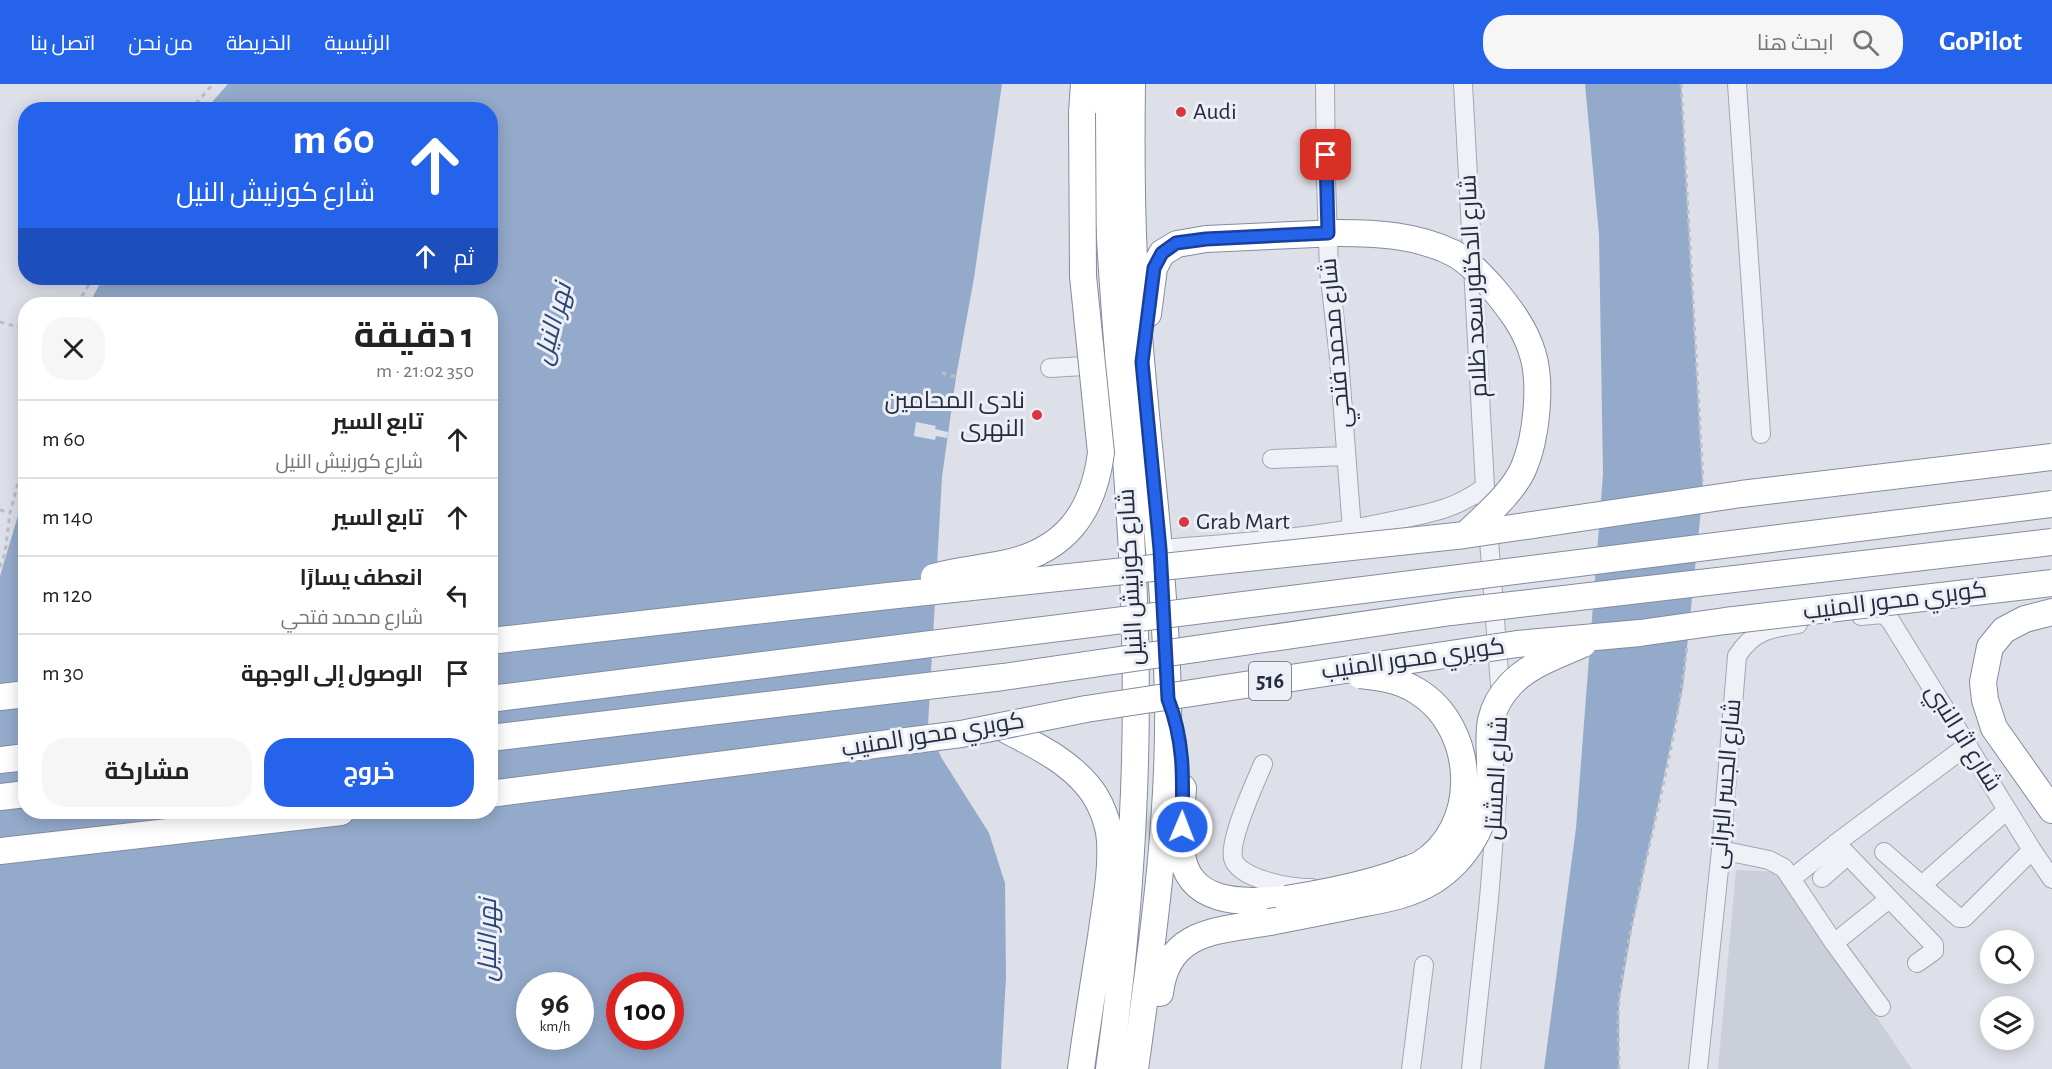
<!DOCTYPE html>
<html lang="ar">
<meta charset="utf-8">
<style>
body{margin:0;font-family:"Alegreya Sans",Cairo,sans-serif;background:#f6f6f6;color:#222;direction:rtl;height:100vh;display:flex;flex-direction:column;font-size:22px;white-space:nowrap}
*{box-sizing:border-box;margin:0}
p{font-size:20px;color:#767676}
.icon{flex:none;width:33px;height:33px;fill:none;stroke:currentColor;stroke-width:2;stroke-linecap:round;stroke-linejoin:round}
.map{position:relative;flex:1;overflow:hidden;direction:ltr}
.side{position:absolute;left:18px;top:213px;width:480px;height:522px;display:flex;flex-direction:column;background:#fff;border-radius:24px;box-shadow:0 3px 15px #0003;direction:rtl}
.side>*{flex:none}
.banner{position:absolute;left:18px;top:18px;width:480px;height:183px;border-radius:24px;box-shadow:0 3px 15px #0003;direction:rtl;background:#2563eb;color:#fff;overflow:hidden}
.controls{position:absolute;left:1980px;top:846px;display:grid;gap:12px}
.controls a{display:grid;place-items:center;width:54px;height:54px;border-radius:50%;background:#fff;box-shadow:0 3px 15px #0003;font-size:30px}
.speed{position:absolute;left:516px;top:888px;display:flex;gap:12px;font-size:30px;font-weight:700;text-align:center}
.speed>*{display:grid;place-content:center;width:78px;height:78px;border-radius:50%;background:#fff;box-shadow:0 3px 15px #0003;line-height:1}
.speed small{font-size:15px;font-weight:400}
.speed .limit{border:9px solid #d22;background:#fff;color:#111}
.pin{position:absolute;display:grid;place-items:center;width:51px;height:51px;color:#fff;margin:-26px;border-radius:12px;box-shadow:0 3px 9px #0006}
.me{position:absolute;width:66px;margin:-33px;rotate:1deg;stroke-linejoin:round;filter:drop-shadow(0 0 4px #0008)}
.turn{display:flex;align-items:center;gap:21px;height:126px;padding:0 24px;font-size:27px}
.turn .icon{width:78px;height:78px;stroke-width:2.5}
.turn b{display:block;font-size:42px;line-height:51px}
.then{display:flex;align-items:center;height:57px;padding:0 24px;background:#0003;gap:12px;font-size:22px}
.round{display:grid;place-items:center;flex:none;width:63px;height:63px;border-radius:24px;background:#f6f6f6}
.head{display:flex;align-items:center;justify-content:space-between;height:102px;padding:0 24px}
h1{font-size:36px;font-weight:700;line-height:45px}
.primary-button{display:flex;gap:12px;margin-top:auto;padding:12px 24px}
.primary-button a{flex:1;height:69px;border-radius:24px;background:#2563eb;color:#fff;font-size:24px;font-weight:700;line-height:69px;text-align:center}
.primary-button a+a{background:#f6f6f6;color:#222}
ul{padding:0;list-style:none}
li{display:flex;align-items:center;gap:18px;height:78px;padding:0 24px;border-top:2px solid #e0e0e0}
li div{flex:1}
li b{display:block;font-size:22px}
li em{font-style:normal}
header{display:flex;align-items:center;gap:36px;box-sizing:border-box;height:84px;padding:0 30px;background:#2563eb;color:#fff}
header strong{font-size:28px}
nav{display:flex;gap:33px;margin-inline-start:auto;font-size:21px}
.search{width:420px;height:54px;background:#f6f6f6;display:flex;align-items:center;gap:15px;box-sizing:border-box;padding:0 21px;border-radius:24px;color:#767676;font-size:22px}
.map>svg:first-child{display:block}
</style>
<header>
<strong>GoPilot</strong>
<div class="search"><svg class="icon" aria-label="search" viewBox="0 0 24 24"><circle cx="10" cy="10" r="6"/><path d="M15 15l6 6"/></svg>ابحث هنا</div>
<nav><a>الرئيسية</a><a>الخريطة</a><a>من نحن</a><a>اتصل بنا</a></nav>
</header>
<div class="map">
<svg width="2052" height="985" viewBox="0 0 2052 985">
<rect width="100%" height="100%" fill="#dde0e8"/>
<path fill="#cacfda" d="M 1736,786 L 1777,788 L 1912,985 L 1718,985 Z"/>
<path fill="#94aacb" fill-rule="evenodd" d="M 228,0 L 1002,0 L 974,194 L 956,293 L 942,393 L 928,641 L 941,673 L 989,749 L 1005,799 L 1006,893 L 1001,985 L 0,985 L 0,492 L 25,408 L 26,728 L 490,728 L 490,220 L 89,220 L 103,194 L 490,194 L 490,26 L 206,25 ZM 530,902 L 580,902 L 580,952 L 530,952 ZM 620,902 L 670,902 L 670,952 L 620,952 Z
M 1585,0 L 1681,0 L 1703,406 L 1683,603 L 1632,843 L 1619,919 L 1619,985 L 1544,985 L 1576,744 L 1603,390 L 1599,151 Z"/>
<path fill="#dde0e8" d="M 916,338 L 936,342 L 935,345 L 948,348 L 947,354 L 936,352 L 935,356 L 914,352 Z"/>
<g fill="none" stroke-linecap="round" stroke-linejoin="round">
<defs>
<path id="minor" d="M 1325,0 L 1326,95 L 1329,186 L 1339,274 L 1352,446
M 1463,0 L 1485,403 L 1501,615
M 1737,0 L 1761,350
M 1050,284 L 1102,281
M 1272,375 L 1345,372
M 1160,465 C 1238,459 1315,454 1392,437 C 1429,429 1455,426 1485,403
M 1861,532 L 1883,530 L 1890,536 L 2032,766 L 2052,795
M 1263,680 C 1255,699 1229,755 1233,774 C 1238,796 1293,804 1312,804
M 1836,759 L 1934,861 L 1934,867 L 1917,879
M 1721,766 L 1769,776 L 1784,784 L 1834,859 L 1881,923
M 1884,768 L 1959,834 L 1964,834 L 2032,766
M 1822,794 L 1847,772
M 1791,795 L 1839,757 L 1968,661
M 1922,801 L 2007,726
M 1834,859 L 1889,815
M 1411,985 L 1424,881
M 1471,985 L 1489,815 L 1497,714
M 1698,985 L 1721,766 L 1737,572 C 1753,547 1770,544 1798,540"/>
<path id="highway" d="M 1109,0 C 1108,40 1106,80 1108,119 C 1115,263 1132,406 1135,550 C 1139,696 1129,841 1109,985
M 1132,0 C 1131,70 1131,139 1136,209 C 1144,344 1165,478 1168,614 C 1170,739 1152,862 1135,985
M 1082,29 L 1084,0
M 1148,230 L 1154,184 L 1162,169 L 1177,160 L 1206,155 L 1338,149
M 2052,528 L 2025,535 L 2004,546 L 1990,563 L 1983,598 L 1985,616 L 1994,644 L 2052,726
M 0,613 L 26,610
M 1001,643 C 1032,660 1065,674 1088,702 C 1100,716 1109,739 1110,757 C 1112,789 1105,822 1101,853 C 1094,897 1087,941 1081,985
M 0,676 L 26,673
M 1183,704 C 1182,723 1179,745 1181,764 C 1186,822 1242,819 1286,815
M 0,713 L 26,710
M 0,767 L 341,728
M 1160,909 C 1167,845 1219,847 1270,838"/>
</defs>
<use href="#minor" stroke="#a2a6b2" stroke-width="20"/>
<use href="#highway" stroke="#838ca0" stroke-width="28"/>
<path stroke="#bbbec6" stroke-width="3" stroke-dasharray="4.5 4.5" stroke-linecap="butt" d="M 1681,0 L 1703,397
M 190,26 L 213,0
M 77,220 L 93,194
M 0,238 L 26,245
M 942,289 L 956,293
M 0,426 L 10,429
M 0,483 L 5,469 L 10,429 L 26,369
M 1619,985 C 1619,963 1617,939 1619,916 C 1635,797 1675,681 1687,561"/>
<use href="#minor" stroke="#f0f1f6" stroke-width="18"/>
<use href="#highway" stroke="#fff" stroke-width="26"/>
<defs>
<path id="highway-bridge" d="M 1338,149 C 1377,149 1417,151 1453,169 C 1468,177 1480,190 1491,202 C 1508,222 1526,245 1533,271 C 1542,301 1536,355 1524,383 C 1514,408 1484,433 1465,451
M 934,493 C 956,486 980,485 1002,480 C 1064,468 1093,430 1101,369 L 1083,192 L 1082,29
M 490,557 L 888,512 L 1465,451 L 1741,410 L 2052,373
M 490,615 L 2052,420
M 490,654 L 1003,593 L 1451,528 L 2052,458
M 490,710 L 961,650 L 1086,625 L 1517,560 L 1640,549 L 1725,537 L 2052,499
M 1286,815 C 1324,809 1361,802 1398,789 C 1404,786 1413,784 1419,781 C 1482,744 1477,643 1417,607 C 1400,596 1380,593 1360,591
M 1270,838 C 1299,832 1327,827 1355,821 C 1382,816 1409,812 1433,797 C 1466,776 1489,738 1490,698 C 1492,659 1480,633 1511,600 C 1530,580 1559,571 1583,560"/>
</defs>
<use href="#highway-bridge" stroke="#838ca0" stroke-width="28" stroke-linecap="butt"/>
<use href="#highway-bridge" stroke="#fff" stroke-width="26"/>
</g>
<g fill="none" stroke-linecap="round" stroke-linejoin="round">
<defs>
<path id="route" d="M 1182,743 C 1183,696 1185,659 1168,615 L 1160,465 L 1142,278 L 1154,184 L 1162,169 L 1176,159 L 1206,155 L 1328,149 L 1326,71"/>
</defs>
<use href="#route" stroke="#184099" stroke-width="15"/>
<use href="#route" stroke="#2563eb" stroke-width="10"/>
</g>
<g fill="#d83741" stroke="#eceff5" stroke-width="2">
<circle cx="1181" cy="28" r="6"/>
<circle cx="1037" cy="331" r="6"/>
<circle cx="1184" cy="438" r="6"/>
</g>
<g text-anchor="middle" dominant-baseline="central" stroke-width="6" stroke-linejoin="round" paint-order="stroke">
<rect fill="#eceff5" stroke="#616676" stroke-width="1.5" x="1249" y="578" width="42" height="38" rx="4.5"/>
<g font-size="22" font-weight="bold" fill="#252c3f">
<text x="1270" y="597">516</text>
</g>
<g font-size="24" fill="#252c3f" stroke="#eceff5" text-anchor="start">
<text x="1193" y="28">Audi</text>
<text x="1025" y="317" text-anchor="end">نادى المحامين<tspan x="1025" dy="28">النهرى</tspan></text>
<text x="1196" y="438">Grab Mart</text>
</g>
<g font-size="24" fill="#252c3f" stroke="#eceff5">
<text transform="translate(1474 202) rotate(-93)">شارع الدكتور سعد ظلام</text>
<text transform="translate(1336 259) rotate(-95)">شارع محمد فتحي</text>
<text transform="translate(1131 493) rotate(-93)">شارع كورنيش النيل</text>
<text transform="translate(1895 517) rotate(-7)">كوبري محور المنيب</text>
<text transform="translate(1413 575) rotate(-8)">كوبري محور المنيب</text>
<text transform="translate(933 651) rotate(-9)">كوبري محور المنيب</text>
<text transform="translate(1963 654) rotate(58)">شارع اثر النبي</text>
<text transform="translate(1497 694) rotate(-87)">شارع المشتل</text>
<text transform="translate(1726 700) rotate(-85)">شارع الجسر البرانى</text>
</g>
<g font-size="26" font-style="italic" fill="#2c4776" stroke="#eceff5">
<text transform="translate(553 240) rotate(-75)">نهر النيل</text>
<text transform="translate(488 856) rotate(-90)">نهر النيل</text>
</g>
</g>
</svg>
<div class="controls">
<a><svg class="icon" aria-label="search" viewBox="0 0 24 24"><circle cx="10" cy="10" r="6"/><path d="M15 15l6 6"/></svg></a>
<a><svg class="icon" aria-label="layers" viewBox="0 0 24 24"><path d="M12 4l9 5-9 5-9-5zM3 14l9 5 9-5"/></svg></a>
</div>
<div class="speed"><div>96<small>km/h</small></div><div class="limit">100</div></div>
<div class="pin" style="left:1326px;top:71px;background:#d93025"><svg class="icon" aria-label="arrive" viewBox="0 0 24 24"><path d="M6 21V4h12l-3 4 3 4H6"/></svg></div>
<svg class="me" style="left:1182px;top:743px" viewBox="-20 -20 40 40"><circle r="17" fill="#2563eb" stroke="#fff" stroke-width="3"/><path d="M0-11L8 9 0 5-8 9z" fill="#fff"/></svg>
<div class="banner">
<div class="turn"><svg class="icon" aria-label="ahead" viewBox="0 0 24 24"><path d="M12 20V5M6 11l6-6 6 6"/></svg><div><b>60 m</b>شارع كورنيش النيل</div></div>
<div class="then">ثم<svg class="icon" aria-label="ahead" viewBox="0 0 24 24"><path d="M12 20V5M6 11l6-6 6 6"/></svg></div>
</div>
<section class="side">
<div class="head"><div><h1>1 دقيقة</h1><p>350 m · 21:02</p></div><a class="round"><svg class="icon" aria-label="close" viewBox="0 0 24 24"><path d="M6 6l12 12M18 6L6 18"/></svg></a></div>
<ul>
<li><svg class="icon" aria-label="ahead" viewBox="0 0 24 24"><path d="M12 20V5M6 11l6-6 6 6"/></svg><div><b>تابع السير</b><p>شارع كورنيش النيل</p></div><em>60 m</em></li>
<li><svg class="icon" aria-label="ahead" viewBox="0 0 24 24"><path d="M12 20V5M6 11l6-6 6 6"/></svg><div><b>تابع السير</b></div><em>140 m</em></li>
<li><svg class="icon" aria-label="left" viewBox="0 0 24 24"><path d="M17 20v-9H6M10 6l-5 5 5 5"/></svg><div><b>انعطف يسارًا</b><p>شارع محمد فتحي</p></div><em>120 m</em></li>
<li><svg class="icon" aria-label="arrive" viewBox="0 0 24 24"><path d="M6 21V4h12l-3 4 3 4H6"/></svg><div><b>الوصول إلى الوجهة</b></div><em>30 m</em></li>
</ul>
<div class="primary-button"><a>خروج</a><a>مشاركة</a></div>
</section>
</div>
